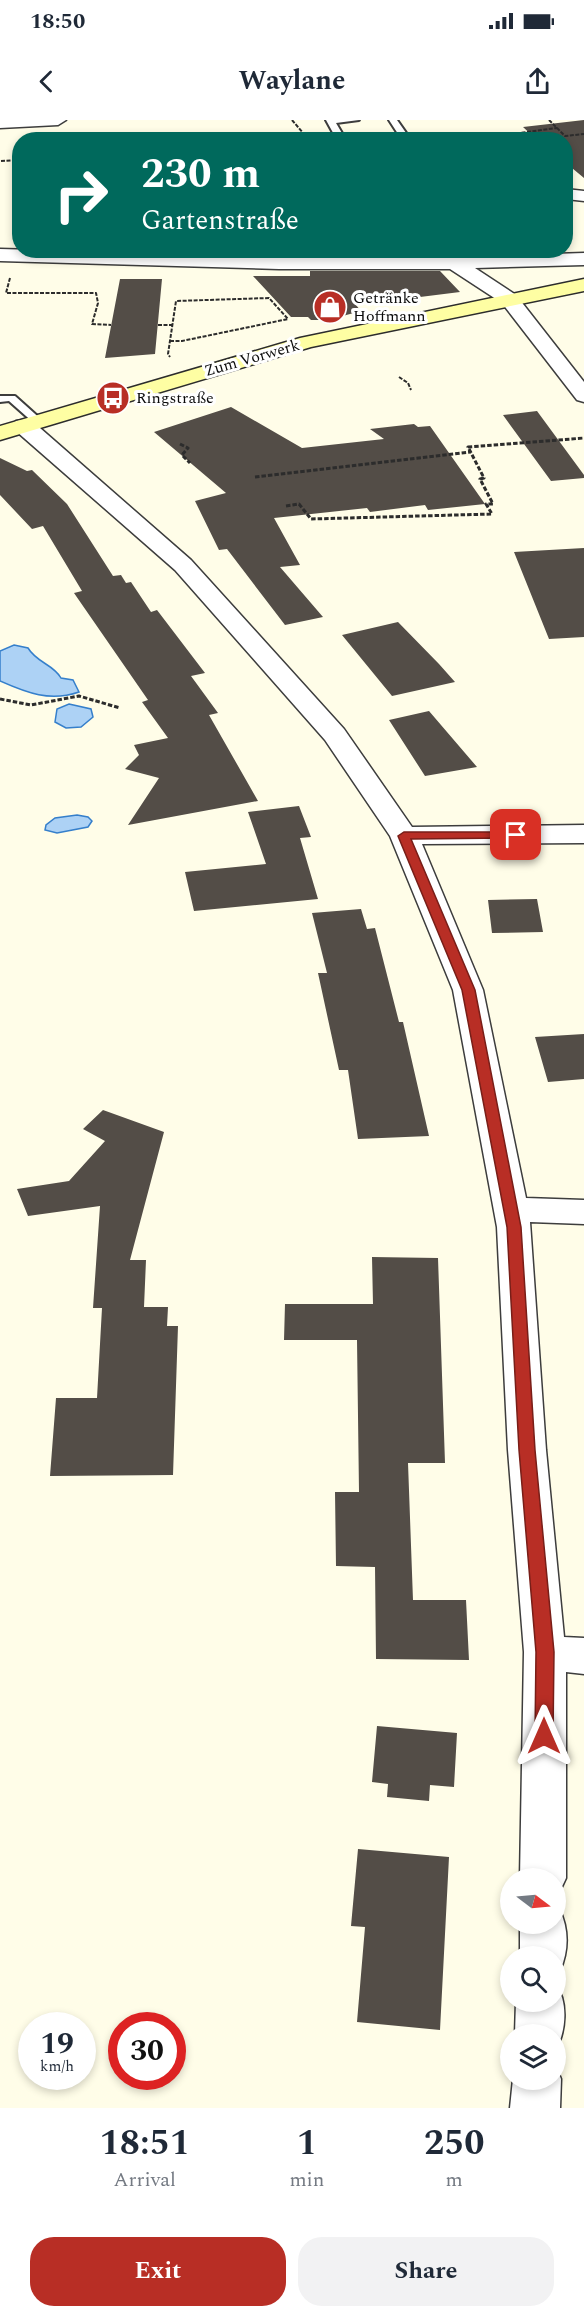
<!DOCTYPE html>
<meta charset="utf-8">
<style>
body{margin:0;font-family:Spectral,serif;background:#f2f2f3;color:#1f2937;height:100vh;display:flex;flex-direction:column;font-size:22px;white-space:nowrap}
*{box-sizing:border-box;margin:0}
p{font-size:20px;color:#747a83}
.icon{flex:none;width:33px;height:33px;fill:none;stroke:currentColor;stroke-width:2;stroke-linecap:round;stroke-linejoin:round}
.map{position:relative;height:1988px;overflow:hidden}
.side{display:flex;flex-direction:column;background:#fff;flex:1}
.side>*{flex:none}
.guide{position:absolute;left:12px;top:12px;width:561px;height:126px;border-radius:24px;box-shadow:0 3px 9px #0003;background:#00695c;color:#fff;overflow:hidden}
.needle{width:39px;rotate:106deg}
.fabs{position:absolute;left:500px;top:1748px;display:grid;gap:12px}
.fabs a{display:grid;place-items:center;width:66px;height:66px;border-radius:50%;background:#fff;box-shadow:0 3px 9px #0003;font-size:30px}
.speed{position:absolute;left:18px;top:1892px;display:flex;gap:12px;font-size:30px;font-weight:700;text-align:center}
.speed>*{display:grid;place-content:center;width:78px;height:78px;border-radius:50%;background:#fff;box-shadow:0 3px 9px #0003;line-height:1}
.speed small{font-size:15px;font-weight:400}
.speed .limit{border:9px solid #d22;background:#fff;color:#111}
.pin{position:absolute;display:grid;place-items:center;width:51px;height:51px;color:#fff;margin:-26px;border-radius:12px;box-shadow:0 3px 9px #0006}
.me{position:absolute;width:66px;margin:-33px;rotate:0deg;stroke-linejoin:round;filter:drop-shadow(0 0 4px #0008)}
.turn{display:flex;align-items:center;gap:21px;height:126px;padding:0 30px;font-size:27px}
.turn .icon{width:78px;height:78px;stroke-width:2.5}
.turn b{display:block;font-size:42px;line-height:51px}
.eta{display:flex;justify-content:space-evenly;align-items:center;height:102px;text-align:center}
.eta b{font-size:36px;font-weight:700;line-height:42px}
.action{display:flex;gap:12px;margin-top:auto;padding:12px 30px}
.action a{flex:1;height:69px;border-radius:24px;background:#b82e25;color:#fff;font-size:24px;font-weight:700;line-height:69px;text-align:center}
.action a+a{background:#f2f2f3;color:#1f2937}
.status{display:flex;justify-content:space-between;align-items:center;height:42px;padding:0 30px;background:#fff;direction:ltr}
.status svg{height:16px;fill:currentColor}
header{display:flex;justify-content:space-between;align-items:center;height:78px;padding:0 30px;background:#fff;font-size:27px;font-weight:700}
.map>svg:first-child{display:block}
</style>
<div class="status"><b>18:50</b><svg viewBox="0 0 49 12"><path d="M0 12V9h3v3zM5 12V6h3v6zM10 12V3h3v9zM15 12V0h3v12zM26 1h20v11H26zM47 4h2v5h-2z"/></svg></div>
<header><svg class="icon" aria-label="back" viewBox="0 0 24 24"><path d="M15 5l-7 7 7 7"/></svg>Waylane<svg class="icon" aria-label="share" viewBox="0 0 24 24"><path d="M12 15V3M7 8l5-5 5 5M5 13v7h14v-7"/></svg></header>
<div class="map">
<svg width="584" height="1988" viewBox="0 0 584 1988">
<rect width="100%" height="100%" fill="#fffde8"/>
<path fill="#add2f5" stroke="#357fcb" stroke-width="1.5" d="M 14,525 L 28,528 C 37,543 53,544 61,558 L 73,560 L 79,572 C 50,582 27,573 0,561 L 0,531 Z
M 69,584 L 91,589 L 93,597 L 81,607 L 66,608 L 55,602 L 57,589 Z
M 77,695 L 88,697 L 92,701 L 88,707 L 57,713 L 45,710 L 46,705 L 55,698 Z"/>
<path fill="#534d47" d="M 584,0 L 584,58 L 566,43 L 566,20 L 537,20 L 523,7 Z
M 309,130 L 408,130 L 410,135 L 309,135 Z
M 310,151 L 440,151 L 460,172 L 356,185 L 361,191 L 328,200 L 311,200 L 308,197 L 291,197 L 253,156 L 310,156 Z
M 120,159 L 162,159 L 155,234 L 105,238 Z
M 231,287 L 302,328 L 384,319 L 370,309 L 414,304 L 418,307 L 430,306 L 485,384 L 428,390 L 425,385 L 370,392 L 367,388 L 274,398 L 300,445 L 280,447 L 323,497 L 285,505 L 227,429 L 219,430 L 195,381 L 226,373 L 154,312 Z
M 537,291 L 584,355 L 584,358 L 551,361 L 503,295 Z
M 0,338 L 27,351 L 32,350 L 67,384 L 113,456 L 121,455 L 126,463 L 131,462 L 151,492 L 157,490 L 205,553 L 191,556 L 218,593 L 209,595 L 258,681 L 128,705 L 159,658 L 125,649 L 139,635 L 134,625 L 168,618 L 142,582 L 148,580 L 74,473 L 82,471 L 43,406 L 32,409 L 0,375 Z
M 584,428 L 584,517 L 549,519 L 514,432 Z
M 398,502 L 439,544 L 455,562 L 392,576 L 342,515 Z
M 429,591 L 477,647 L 425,656 L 389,600 Z
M 299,686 L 311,717 L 300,718 L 318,779 L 194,791 L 185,752 L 266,744 L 248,692 Z
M 537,779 L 543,812 L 492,813 L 488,780 Z
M 361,789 L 367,809 L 375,808 L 399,902 L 403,902 L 429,1016 L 358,1019 L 348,950 L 339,950 L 318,853 L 327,853 L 312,793 Z
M 584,914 L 584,959 L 548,962 L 535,917 Z
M 103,990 L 164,1012 L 130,1140 L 146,1140 L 144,1187 L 168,1187 L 167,1206 L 178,1206 L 173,1355 L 50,1356 L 56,1278 L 97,1278 L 102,1188 L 93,1188 L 100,1086 L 28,1096 L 17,1069 L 69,1061 L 105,1021 L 83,1009 Z
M 372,1137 L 438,1138 L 445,1343 L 408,1343 L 413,1480 L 466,1480 L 469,1540 L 376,1539 L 375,1447 L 336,1446 L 335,1372 L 359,1372 L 357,1220 L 284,1220 L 285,1184 L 373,1184 Z
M 377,1606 L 457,1613 L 454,1667 L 430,1665 L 429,1681 L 387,1677 L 388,1664 L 372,1662 Z
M 358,1729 L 449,1737 L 440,1910 L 357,1902 L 365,1807 L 351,1806 Z"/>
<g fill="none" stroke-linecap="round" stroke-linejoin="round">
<defs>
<path id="lane" d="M 326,0 L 359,0 L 336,3 L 346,20 L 337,20 Z
M 389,0 L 397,0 L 411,20 L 402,20 Z
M 0,276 L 15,276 L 44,302 L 35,304 L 9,281 L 0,282 Z"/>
<path id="street" d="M 0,0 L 66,0 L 58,5 L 0,8 Z
M 566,69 L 584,71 L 584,81 L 566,79 Z
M 0,129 L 279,137 L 444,137 L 452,134 L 459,137 L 584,133 L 584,145 L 475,148 L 516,175 L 584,262 L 584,282 L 577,280 L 502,183 L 450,149 L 279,149 L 0,141 Z
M 24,300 L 32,301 L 191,440 L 344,609 L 412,707 L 584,705 L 584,723 L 422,724 L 483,870 L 526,1078 L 584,1080 L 584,1104 L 530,1102 L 546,1330 L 564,1517 L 584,1518 L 584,1554 L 566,1552 L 566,1758 L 559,1773 L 555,1774 L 555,1758 L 520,1758 L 524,1532 L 508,1330 L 497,1107 L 453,870 L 390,716 L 325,620 L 175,450 L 16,311 L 13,306 L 16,301 Z
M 555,1786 L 559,1788 C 569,1809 569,1830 560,1851 L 555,1853 L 555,1836 L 520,1836 L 520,1803 L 555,1803 Z
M 555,1864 C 569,1881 566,1913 555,1931 L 555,1914 L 515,1914 L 516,1881 L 555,1881 Z
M 555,1944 L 561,1959 L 560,1988 L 510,1988 L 513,1959 L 555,1959 Z"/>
<path id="secondary" d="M 584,159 L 584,171 L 311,227 L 0,320 L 0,306 L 300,218 Z"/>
</defs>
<use href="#lane" stroke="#3d3d3d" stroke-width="4"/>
<use href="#street" stroke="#3d3d3d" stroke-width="3"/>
<use href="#secondary" stroke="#2c2c2c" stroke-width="3"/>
<path stroke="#2c2c2c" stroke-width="2" stroke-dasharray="4 1.5" stroke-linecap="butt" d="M 292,0 L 309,20
M 549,0 L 565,16 L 584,14
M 467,20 L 557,8
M 1,41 L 20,40
M 10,158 L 6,173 L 96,173 L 98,183 L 92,204 L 111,205
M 158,205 L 173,205
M 170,221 L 182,221 L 288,199 L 269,178 L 176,181 L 168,234 L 170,237
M 399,257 L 408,263 L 411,270"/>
<path stroke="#2c2c2c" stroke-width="3" stroke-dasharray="4.5 2" stroke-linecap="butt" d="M 180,324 L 188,328 L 182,335 L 190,343
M 255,357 L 471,332
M 286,386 L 299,384 L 311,399 L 492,394 L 486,384 L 493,384 L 480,359 L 484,358 L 468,327 L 584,318
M 0,579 L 31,585 L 79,576 L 120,588"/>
<use href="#lane" fill="#fff" fill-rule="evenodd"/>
<use href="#street" fill="#fff" fill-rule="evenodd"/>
<use href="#secondary" fill="#fefea3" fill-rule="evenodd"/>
</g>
<path fill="#b82e25" stroke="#781e18" stroke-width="1.5" d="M 516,712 L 522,715 L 521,718 L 411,719 L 475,870 L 521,1107 L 535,1330 L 554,1532 L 553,1616 L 551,1622 L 544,1624 L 538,1622 L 535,1616 L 536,1532 L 519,1330 L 507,1107 L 462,870 L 398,716 L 404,712 Z"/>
<defs>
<symbol id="shop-disc" viewBox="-11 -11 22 22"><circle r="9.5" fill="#b82e25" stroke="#fff"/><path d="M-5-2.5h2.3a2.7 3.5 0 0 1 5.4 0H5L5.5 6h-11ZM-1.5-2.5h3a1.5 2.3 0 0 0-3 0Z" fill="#fff"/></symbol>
<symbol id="bus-disc" viewBox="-11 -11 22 22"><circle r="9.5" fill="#b82e25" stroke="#fff"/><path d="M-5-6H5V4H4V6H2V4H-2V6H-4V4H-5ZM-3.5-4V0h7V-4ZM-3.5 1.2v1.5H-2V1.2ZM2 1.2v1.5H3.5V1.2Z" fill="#fff"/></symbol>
</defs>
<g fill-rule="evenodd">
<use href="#shop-disc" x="311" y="168" width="38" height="38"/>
<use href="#bus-disc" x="94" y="259" width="38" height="38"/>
</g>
<g text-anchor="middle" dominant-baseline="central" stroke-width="6" stroke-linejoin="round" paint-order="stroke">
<g font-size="16" fill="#0a0a0a" stroke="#fff" text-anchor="start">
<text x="353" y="178">Getränke<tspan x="353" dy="18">Hoffmann</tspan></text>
<text x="136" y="278">Ringstraße</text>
</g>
<g font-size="16" fill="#0a0a0a" stroke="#fff">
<text transform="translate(252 238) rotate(-16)">Zum Vorwerk</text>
</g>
</g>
</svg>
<div class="fabs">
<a><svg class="needle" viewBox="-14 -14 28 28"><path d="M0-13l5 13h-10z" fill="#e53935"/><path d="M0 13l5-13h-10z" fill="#747a83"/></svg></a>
<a><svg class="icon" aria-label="search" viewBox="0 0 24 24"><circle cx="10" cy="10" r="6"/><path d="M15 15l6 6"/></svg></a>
<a><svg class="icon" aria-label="layers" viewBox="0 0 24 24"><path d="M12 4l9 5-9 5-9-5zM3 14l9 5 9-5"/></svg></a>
</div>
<div class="speed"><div>19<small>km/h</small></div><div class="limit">30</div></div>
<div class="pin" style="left:516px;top:715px;background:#d93025"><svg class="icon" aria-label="arrive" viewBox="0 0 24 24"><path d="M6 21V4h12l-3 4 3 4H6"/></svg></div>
<svg class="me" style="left:544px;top:1616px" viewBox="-20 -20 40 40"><path d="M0-17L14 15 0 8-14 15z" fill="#b82e25" stroke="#fff" stroke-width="4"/></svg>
<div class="guide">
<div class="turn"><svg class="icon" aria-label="right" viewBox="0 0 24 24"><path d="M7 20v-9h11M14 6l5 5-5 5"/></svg><div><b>230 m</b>Gartenstraße</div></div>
</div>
</div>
<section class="side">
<div class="eta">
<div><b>18:51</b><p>Arrival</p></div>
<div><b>1</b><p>min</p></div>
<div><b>250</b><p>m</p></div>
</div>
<div class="action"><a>Exit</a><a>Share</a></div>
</section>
